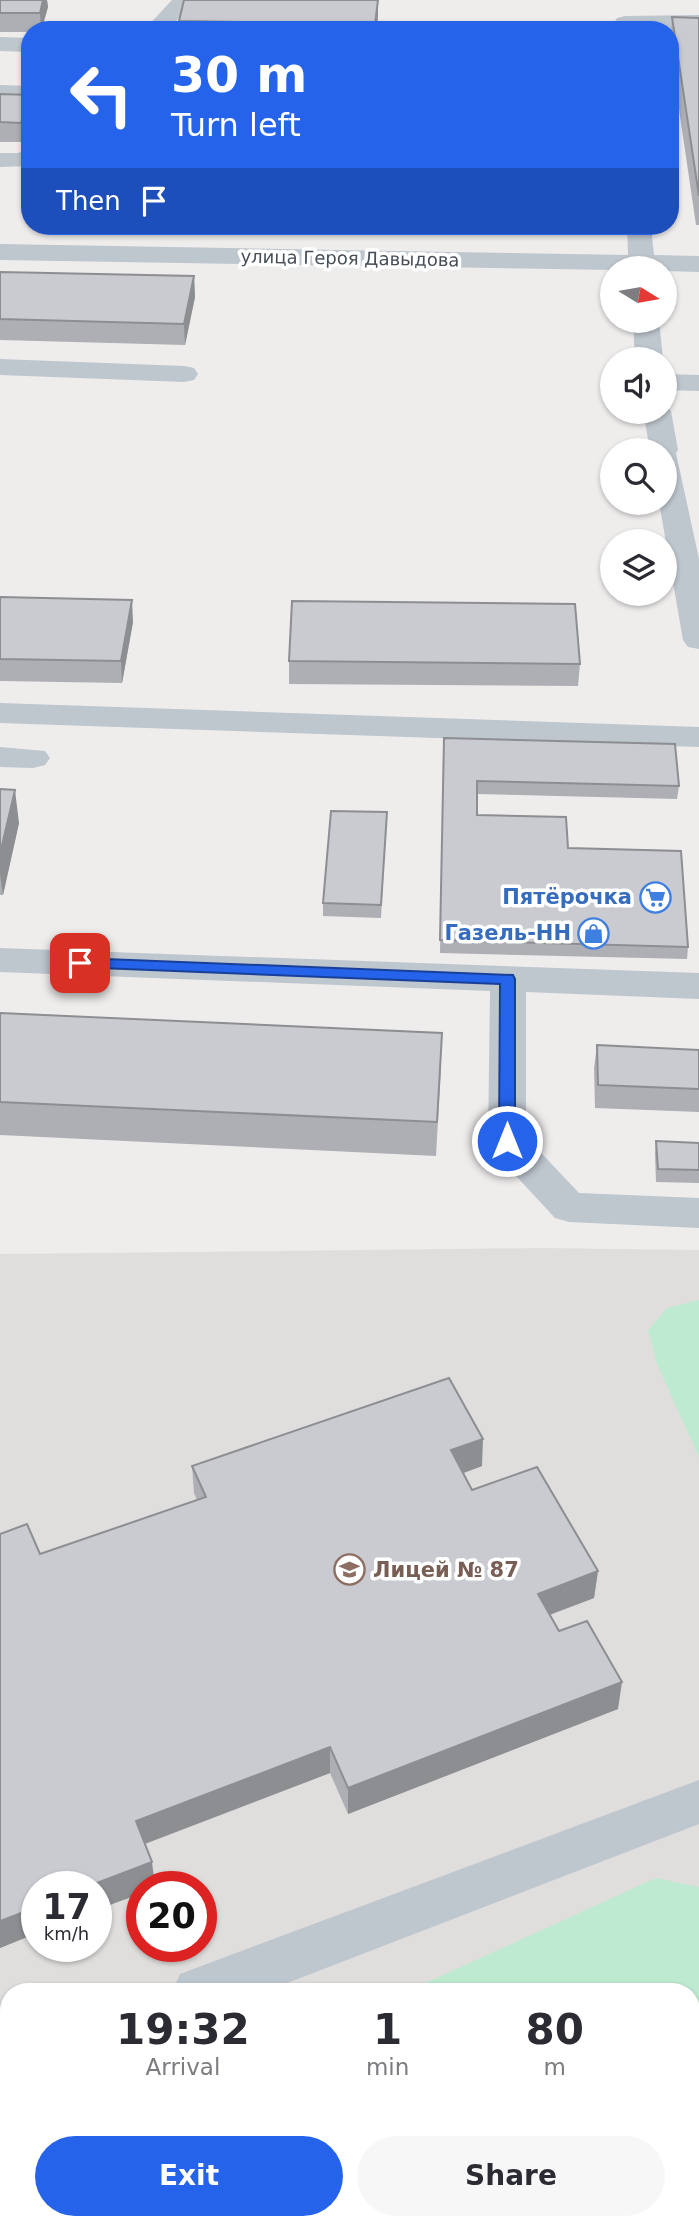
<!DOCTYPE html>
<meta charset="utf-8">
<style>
body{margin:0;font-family:"DejaVu Sans",sans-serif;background:#f7f7f7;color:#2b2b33;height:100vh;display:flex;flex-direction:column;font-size:26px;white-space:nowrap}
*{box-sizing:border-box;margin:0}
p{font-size:23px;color:#7c7c81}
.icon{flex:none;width:38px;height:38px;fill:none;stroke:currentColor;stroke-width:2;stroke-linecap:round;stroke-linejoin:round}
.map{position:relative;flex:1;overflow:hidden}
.drawer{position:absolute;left:0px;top:1983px;width:700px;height:247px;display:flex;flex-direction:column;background:#fff;border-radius:28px 28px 0 0;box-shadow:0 2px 5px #0004}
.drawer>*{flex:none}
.hud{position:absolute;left:21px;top:21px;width:658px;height:214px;border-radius:28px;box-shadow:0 2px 5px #0004;background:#2563eb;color:#fff;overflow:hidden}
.needle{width:46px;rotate:101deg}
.controls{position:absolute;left:600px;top:256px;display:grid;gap:14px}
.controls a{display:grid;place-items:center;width:77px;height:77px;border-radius:50%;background:#fff;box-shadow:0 2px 5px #0004;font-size:35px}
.speed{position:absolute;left:21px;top:1871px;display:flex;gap:14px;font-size:35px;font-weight:700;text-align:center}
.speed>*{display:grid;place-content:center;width:91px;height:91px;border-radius:50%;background:#fff;box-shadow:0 2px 5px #0004;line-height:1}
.speed small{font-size:18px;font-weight:400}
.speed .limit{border:10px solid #d22;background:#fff;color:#111}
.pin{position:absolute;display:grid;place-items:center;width:60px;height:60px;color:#fff;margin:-30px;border-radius:14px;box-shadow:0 4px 10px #0006}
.me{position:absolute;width:77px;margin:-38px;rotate:0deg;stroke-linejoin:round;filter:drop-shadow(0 0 5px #0008)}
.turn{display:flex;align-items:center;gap:24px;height:147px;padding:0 35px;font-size:32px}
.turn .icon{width:91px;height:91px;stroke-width:2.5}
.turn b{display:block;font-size:49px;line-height:60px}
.then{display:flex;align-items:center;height:66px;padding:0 35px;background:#0003;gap:14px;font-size:26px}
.eta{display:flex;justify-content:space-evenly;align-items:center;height:119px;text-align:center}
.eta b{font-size:42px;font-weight:600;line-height:49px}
.action{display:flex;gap:14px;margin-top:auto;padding:14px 35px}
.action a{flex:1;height:80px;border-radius:42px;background:#2563eb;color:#fff;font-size:28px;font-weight:600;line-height:80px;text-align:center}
.action a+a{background:#f7f7f7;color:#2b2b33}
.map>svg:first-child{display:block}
</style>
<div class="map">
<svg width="699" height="2229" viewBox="0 0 699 2229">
<rect width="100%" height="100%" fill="#efecec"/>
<path fill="#e0dedd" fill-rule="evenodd" d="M 542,1248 L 699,1250 L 699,2033 L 691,1992 L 9,1992 L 9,2221 L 336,2229 L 0,2229 L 0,1254 ZM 37,1886 L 96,1886 L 96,1946 L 37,1946 ZM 142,1886 L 201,1886 L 201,1946 L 142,1946 Z"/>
<path fill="#bdead0" d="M 699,1300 L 699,1457 L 657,1364 L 648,1330 L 667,1308 Z
M 656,1878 L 699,1887 L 699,2160 L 691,2165 L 691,1992 L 408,1991 Z
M 9,2212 L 9,2221 L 610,2221 L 598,2229 L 0,2229 L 0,2216 Z"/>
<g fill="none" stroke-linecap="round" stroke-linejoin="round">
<path fill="#bec6ce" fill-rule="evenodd" d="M 172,0 L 195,0 L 168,30 L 144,30 Z
M 699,15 L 699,29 L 625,30 L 617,28 L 614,23 L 617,18 L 625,16 Z
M 0,37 L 30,38 L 30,52 L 0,51 Z
M 0,85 L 30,86 L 30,100 L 0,99 Z
M 30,148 L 30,166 L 0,167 L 0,153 L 18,153 Z
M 627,226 L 651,226 L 654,255 L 699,256 L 699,272 L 665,271 L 665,268 L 612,268 L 612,270 L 0,260 L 0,244 L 628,255 Z
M 633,320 L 659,320 L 663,359 L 635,359 Z
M 0,359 L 184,366 L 194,368 L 198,374 L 194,380 L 184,382 L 0,375 Z
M 665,374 L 699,375 L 699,391 L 665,390 Z
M 665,405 L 671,411 L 678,450 L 676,453 L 699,559 L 699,649 L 688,647 L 683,640 L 659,502 L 665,502 L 665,450 L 650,450 L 643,411 L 665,411 Z
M 0,703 L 699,727 L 699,747 L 0,723 Z
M 0,747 L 45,751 L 50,758 L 45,765 L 33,768 L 0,767 Z
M 0,948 L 699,973 L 699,999 L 526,992 L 526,1137 L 579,1193 L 699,1198 L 699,1228 L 569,1222 L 555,1218 L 493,1151 L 488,1141 L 490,991 L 0,972 Z
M 699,1780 L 699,1824 L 264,1992 L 172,1992 L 180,1974 Z
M 9,2038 L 9,2090 L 0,2093 L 0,2041 Z"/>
</g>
<path fill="#aeafb4" d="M 0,0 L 47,0 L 48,7 L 42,30 L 30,30 L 30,32 L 0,32 Z
M 378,0 L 377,30 L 180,30 L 179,21 Z
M 672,17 L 699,18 L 699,225 L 696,225 L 670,48 Z
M 0,94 L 30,95 L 30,121 L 23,142 L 0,142 Z
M 415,226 L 559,226 L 559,230 Z
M 0,272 L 194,276 L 195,297 L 185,345 L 0,340 Z
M 0,597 L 133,622 L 122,683 L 0,681 Z
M 289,661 L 580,664 L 578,686 L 289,684 Z
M 444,738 L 679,786 L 677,799 L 477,794 L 477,815 L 568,848 L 688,947 L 687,959 L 440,953 Z
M 0,789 L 19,823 L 3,895 L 0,895 Z
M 387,812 L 381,918 L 323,916 L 323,903 Z
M 0,1013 L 441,1067 L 436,1156 L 0,1135 Z
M 597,1045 L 699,1050 L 699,1112 L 595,1108 L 594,1068 Z
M 656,1141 L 699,1143 L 699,1183 L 656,1182 L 655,1154 Z
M 192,1466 L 482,1466 L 463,1473 L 472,1490 L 598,1571 L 594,1598 L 550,1615 L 559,1631 L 618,1709 L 348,1814 L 330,1773 L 145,1844 L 142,1893 L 96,1910 L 37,1886 L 37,1933 L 0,1948 L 0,1534 L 40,1554 L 197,1500 L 194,1493 Z"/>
<path fill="#8d8e92" d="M 43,0 L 47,0 L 48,7 L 41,30 L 40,13 Z
M 378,0 L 378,16 L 377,30 L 375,30 Z
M 30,96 L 30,121 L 23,142 L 21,123 Z
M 194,276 L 195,297 L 185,345 L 184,324 Z
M 132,600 L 133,622 L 122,683 L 121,661 Z
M 15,790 L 19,823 L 3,895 L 0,874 L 0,854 Z
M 483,1439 L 482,1466 L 450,1478 L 451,1450 Z
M 598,1571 L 594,1598 L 535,1620 L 538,1594 Z
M 622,1682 L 618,1709 L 348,1814 L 348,1788 Z
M 330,1747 L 330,1773 L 139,1846 L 136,1821 Z
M 152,1862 L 155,1886 L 142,1886 L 142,1893 L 96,1910 L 96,1886 L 89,1886 Z
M 37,1907 L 37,1933 L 0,1948 L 0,1921 Z"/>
<path fill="#cacbd1" stroke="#8d8e92" stroke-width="2" d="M 0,0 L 43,0 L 40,13 L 0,13 Z
M 184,0 L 378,0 L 375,24 L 179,21 Z
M 672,17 L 699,18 L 699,196 Z
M 509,23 L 579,24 L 579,30 L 509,30 Z
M 0,94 L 30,95 L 21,123 L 0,122 Z
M 0,272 L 194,276 L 184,324 L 0,319 Z
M 0,597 L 132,600 L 121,661 L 0,659 Z
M 292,601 L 575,604 L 580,664 L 289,661 Z
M 444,738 L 675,744 L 679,786 L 477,781 L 477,815 L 566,817 L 568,848 L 681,851 L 688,947 L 440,940 Z
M 0,789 L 15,790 L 0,854 Z
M 331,811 L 387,812 L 381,905 L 323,903 Z
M 0,1013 L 442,1033 L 437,1122 L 0,1102 Z
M 597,1045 L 699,1050 L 699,1089 L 598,1085 Z
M 656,1141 L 699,1143 L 699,1170 L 658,1169 Z
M 449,1378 L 483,1439 L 451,1450 L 472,1490 L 537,1467 L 598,1571 L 538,1594 L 559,1631 L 587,1621 L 622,1682 L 348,1788 L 330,1747 L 136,1821 L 152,1862 L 89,1886 L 37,1886 L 37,1907 L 0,1921 L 0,1534 L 27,1524 L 40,1554 L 206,1497 L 192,1466 Z"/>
<path fill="#2563eb" stroke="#184099" stroke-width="2" d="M 80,958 L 513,975 L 515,979 L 515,1141 L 507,1147 L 499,1141 L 500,984 L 75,967 L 73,963 Z"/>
<defs>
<symbol id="supermarket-ring" viewBox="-11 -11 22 22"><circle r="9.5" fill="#fff" stroke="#3f7fe0" stroke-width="1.5"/><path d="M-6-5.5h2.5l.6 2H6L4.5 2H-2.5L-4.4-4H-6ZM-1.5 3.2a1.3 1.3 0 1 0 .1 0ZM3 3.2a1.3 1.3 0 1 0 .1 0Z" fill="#3f7fe0"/></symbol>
<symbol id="shop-ring" viewBox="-11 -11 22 22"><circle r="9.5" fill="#fff" stroke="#3f7fe0" stroke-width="1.5"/><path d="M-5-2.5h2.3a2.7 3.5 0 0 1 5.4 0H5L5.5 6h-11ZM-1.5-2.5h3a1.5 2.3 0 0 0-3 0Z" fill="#3f7fe0"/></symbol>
<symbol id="school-ring" viewBox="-11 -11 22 22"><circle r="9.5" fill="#fff" stroke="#8d6e63" stroke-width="1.5"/><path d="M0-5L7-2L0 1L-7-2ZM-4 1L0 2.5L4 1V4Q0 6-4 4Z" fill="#8d6e63"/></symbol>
</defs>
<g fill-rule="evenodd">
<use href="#supermarket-ring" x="638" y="880" width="35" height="35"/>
<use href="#shop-ring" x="576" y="916" width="35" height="35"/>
<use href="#school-ring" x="332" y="1552" width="35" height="35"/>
</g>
<g text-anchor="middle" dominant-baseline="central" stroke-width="7" stroke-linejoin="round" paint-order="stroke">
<g font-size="18" fill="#464f58" stroke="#fff">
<text transform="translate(350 258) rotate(1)">улица Героя Давыдова</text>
</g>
<g font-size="21" font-weight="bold" fill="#366cbe" stroke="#fff" text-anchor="end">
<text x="632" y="897">Пятёрочка</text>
<text x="571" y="933">Газель-НН</text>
</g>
<g font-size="21" font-weight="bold" fill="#785e54" stroke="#fff" text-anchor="start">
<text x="373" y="1570">Лицей № 87</text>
</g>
</g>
</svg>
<div class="controls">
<a><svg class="needle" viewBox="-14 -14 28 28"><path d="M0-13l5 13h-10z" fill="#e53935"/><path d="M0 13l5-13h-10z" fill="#7c7c81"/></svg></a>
<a><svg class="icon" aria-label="sound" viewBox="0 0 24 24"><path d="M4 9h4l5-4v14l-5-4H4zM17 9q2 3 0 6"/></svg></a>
<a><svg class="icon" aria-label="search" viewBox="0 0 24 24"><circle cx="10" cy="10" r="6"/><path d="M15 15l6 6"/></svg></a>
<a><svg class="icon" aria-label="layers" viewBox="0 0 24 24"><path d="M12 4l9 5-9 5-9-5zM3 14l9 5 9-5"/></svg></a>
</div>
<div class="speed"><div>17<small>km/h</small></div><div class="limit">20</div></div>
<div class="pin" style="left:80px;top:963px;background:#d93025"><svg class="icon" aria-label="arrive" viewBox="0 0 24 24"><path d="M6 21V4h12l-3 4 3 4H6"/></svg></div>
<svg class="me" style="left:507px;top:1141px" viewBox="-20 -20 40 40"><circle r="17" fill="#2563eb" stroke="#fff" stroke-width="3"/><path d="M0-11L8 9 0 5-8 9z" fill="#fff"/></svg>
<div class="hud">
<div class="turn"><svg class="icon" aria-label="left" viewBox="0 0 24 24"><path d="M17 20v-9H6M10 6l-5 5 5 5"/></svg><div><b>30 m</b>Turn left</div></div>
<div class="then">Then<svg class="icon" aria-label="arrive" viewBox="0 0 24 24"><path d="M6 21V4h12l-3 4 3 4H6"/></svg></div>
</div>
<section class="drawer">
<div class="eta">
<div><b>19:32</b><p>Arrival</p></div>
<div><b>1</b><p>min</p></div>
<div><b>80</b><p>m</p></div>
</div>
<div class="action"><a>Exit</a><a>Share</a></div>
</section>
</div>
